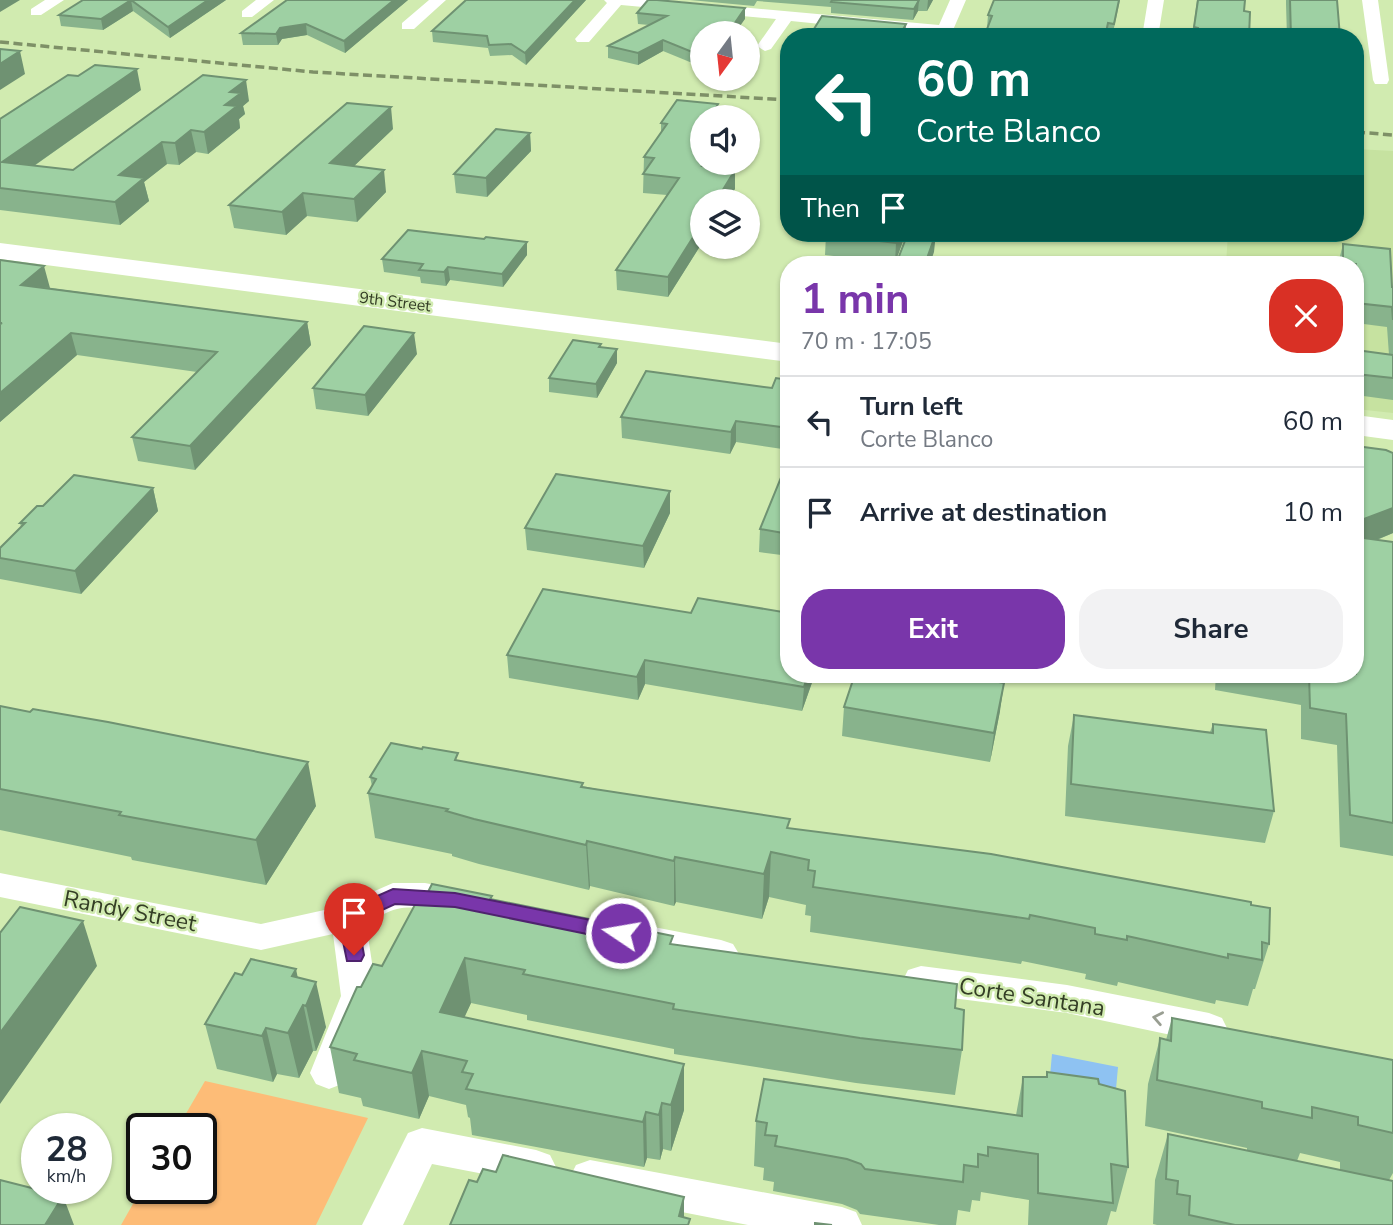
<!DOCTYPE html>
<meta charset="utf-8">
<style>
body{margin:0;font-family:"Nunito Sans",sans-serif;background:#f2f2f3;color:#1f2937;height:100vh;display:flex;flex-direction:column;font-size:26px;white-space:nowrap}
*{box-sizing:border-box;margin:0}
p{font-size:23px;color:#747a83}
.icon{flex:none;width:38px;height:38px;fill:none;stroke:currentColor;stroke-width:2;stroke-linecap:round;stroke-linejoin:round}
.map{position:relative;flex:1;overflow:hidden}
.panel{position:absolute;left:780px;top:256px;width:584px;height:427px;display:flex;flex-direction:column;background:#fff;border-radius:28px;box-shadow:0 2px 5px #0004}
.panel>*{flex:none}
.top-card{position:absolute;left:780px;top:28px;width:584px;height:214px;border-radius:28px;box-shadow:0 2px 5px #0004;background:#00695c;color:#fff;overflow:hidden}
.needle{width:46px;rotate:195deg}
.buttons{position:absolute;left:690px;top:21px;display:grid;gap:14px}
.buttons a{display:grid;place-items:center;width:70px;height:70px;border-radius:50%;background:#fff;box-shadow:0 2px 5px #0004;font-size:35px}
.speed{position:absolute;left:21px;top:1113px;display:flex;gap:14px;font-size:35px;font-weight:700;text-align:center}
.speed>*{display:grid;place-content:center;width:91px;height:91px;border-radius:50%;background:#fff;box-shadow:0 2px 5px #0004;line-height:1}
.speed small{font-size:18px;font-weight:400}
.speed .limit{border:4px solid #111;border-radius:10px;background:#fff;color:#111}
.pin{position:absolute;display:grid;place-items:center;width:60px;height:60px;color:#fff;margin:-72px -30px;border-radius:50% 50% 50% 0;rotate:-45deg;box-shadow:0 0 7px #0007}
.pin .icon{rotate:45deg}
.me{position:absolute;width:77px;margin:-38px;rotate:282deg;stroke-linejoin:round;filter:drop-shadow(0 0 5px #0008)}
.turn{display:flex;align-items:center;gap:24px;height:147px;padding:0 21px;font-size:32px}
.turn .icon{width:91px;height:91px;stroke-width:2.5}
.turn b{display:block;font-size:49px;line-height:60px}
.then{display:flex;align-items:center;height:66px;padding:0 21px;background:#0003;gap:14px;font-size:26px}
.round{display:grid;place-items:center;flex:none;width:74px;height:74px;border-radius:28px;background:#f2f2f3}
.head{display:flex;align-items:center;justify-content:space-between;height:119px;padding:0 21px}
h1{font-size:42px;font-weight:700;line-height:52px;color:#7936aa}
.action{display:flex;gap:14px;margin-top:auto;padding:14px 21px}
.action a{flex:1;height:80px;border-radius:28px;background:#7936aa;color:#fff;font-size:28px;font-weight:700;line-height:80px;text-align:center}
.action a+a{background:#f2f2f3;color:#1f2937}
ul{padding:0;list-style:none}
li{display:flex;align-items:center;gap:21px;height:91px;padding:0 21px;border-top:2px solid #e0e1e3}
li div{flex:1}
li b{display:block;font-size:26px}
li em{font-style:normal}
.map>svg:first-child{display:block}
</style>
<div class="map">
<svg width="1393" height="1225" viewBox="0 0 1393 1225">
<rect width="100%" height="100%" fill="#d1ebb0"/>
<path fill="#c6e2a0" d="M 1356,149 L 1393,151 L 1393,413 L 1356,409 L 1356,264 L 1226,264 L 1228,233 L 1356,233 Z"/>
<path fill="#fdbc77" d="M 205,1081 L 368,1118 L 316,1225 L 121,1225 L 142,1188 L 201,1188 L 201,1129 L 177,1129 Z"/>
<path fill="#8ec2f2" d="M 1052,1054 L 1118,1067 L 1116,1089 L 1050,1076 Z"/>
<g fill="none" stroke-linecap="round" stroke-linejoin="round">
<path fill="#fff" fill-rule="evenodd" d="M 45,0 L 64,0 L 41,15 L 31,15 L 31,9 Z
M 256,0 L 274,0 L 252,17 L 242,17 L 242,11 Z
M 429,0 L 446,0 L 414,29 L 402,29 L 402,23 Z
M 604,0 L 663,0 L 939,25 L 950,0 L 966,0 L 950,37 L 791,21 L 771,49 L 765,51 L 757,46 L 776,19 L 621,5 L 589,42 L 577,42 L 575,39 L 607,3 Z
M 1148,0 L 1164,0 L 1158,37 L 1142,37 Z
M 1362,0 L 1378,0 L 1389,80 L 1387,84 L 1375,84 L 1373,80 Z
M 0,873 L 261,924 L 338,907 L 393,883 L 425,883 L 476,893 L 481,902 L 476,911 C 450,919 424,903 397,909 C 387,911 376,919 366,923 L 377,996 L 342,1084 L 329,1089 L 316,1084 L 310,1073 L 341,996 L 333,934 L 261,950 L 0,897 Z
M 638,924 L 721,940 L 733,944 L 739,954 L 733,964 L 721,968 L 626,946 L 621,937 L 626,928 Z
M 921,966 L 1067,985 L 1209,1013 L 1222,1018 L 1227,1028 L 1222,1038 L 1209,1043 L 1067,1013 L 921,994 L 908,990 L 903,980 L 908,970 Z
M 422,1128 L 536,1150 L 550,1155 L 556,1167 L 550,1179 L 536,1184 L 432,1164 L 403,1225 L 362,1225 L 408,1133 Z
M 590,1160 L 842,1207 L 856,1212 L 862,1225 L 748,1225 L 590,1194 L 576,1189 L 570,1177 L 576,1165 Z"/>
<path fill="#fff" fill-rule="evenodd" d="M 0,243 L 789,344 L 789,362 L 0,259 Z
M 1356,415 L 1393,420 L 1393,440 L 1356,435 Z"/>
<path stroke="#7e9067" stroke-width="3.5" stroke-dasharray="9 4.5" stroke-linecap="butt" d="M 0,42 L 313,72 L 789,100
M 1356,132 L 1393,135"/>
</g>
<path fill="#88b38c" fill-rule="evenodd" d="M 83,0 L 226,0 L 170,38 L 133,11 L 103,30 L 61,26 L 59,15 Z
M 287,0 L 408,0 L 345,53 L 307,35 L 282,39 L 278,45 L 243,45 L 241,33 Z
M 466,0 L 586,0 L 526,65 L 512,55 L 490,56 L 488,48 L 433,42 L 432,31 Z
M 690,0 L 933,0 L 927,11 L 918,11 L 913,20 L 831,13 L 831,7 L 757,1 L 754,6 Z
M 1120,0 L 1112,37 L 984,37 L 987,28 L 988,15 Z
M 1197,0 L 1245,0 L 1244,11 L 1249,37 L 1192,37 Z
M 1286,0 L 1337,0 L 1340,37 L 1287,37 L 1286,4 Z
M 637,13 L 745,19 L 702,33 L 702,67 L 663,51 L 638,65 L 608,58 L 608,46 L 649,25 L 638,24 Z
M 141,90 L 34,166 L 73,170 L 249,101 L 243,106 L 245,114 L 239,119 L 240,128 L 208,154 L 196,152 L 179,165 L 167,164 L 144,182 L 149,201 L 120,225 L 0,210 L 0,119 Z
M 718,104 L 718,116 L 702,163 L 716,163 L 713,168 L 735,170 L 735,189 L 702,201 L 702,243 L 668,297 L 617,290 L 616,270 L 667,195 L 643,193 L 644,157 L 661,133 L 661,123 Z
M 393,129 L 354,166 L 386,192 L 357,222 L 307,216 L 286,235 L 234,228 L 229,205 Z
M 530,133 L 531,151 L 487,197 L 456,193 L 454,174 Z
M 906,233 L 895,263 L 825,255 L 826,235 Z
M 1343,244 L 1393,287 L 1393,400 L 1356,395 L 1356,350 L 1389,355 L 1387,327 L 1356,323 L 1356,264 L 1338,264 Z
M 527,255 L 503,287 L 450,280 L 446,286 L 421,283 L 420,277 L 384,272 L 382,259 Z
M 0,260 L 50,288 L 307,322 L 311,345 L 195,470 L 138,461 L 132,437 L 197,372 L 77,355 L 0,422 Z
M 601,344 L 601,347 L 617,349 L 617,363 L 597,398 L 549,392 L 549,378 Z
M 417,354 L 368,416 L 316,409 L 313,388 Z
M 789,380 L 789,450 L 736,442 L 730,454 L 622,438 L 621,417 L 772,388 Z
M 1356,446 L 1393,453 L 1393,533 L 1377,540 L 1393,544 L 1393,856 L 1340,847 L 1337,745 L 1301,739 L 1301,705 L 1215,690 L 1216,674 L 1356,674 Z
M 789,476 L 789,556 L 759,552 L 760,529 Z
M 153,488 L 158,511 L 81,594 L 0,579 L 0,548 L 21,527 L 20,523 L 43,506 Z
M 670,491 L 670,513 L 644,568 L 527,550 L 525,528 Z
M 691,613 L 815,674 L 802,711 L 645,684 L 638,700 L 509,678 L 507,655 Z
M 855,674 L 992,674 L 990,681 L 1000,711 L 990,762 L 842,736 L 844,707 Z
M 0,706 L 316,806 L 266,885 L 132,860 L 131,857 L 0,830 Z
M 1074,715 L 1210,732 L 1213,724 L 1274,811 L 1265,843 L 1065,816 L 1068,746 Z
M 422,749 L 459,761 L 790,828 L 1251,905 L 1269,944 L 1255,989 L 1253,989 L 1248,1006 L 1216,1000 L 1215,1004 L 1118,982 L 1117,986 L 1085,979 L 1086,974 L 1022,961 L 1021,964 L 810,932 L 811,916 L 805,915 L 806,905 L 769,897 L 762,919 L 676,902 L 674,906 L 590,886 L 589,890 L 479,864 L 452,856 L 452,854 L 375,838 L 368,793 L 372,786 L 370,777 Z
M 492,896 L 492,899 L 673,945 L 955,1008 L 962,1050 L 955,1095 L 856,1083 L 674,1054 L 674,1049 L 527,1020 L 527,1015 L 471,1003 L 464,1017 L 684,1064 L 684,1110 L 671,1151 L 663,1149 L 660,1160 L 647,1158 L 644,1167 L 472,1135 L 470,1118 L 468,1117 L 466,1105 L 429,1096 L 419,1119 L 363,1106 L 361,1098 L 339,1093 L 330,1047 L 361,987 L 382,966 L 424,900 Z
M 242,975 L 298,978 L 326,1027 L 316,1051 L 313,1051 L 299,1078 L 277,1074 L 273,1082 L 217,1069 L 205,1024 Z
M 1172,1018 L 1393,1060 L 1393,1173 L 1389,1180 L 1393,1225 L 1157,1225 L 1153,1224 L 1155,1180 L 1168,1134 L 1247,1151 L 1247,1148 L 1145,1126 L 1148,1084 L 1160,1038 L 1166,1040 ZM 1300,1153 L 1340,1162 L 1340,1170 L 1297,1161 Z
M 1047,1072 L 1099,1084 L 1128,1167 L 1116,1212 L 1111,1211 L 1107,1225 L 1028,1225 L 1029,1200 L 981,1192 L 980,1201 L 972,1200 L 970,1212 L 958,1210 L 956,1225 L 939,1225 L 860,1214 L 857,1210 L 842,1204 L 773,1191 L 774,1182 L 763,1180 L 764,1168 L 754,1166 L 756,1121 L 1016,1115 L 1023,1077 L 1046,1077 Z"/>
<path fill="#6f9272" d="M 0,0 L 20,0 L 0,12 Z
M 131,0 L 133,11 L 103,30 L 101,19 Z
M 208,0 L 226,0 L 170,38 L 168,27 Z
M 394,0 L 408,0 L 345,53 L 344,41 Z
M 575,0 L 586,0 L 526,65 L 525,53 Z
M 919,0 L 918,11 L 913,20 L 914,9 Z
M 928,0 L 933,0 L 927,11 Z
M 745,8 L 745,19 L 735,33 L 728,33 Z
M 306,24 L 307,35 L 282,39 L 278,45 L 276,34 L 280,28 Z
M 906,24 L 905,37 L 899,37 Z
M 663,40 L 663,51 L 638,65 L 638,53 Z
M 20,51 L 25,74 L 0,90 L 0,64 Z
M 137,69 L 141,90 L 8,184 L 2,162 Z
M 246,80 L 249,101 L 243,106 L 245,114 L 239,119 L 240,128 L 208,154 L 204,132 L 230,92 Z
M 718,104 L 718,117 L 711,116 Z
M 391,107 L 393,129 L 333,186 L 330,163 Z
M 191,130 L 196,152 L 179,165 L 175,143 Z
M 530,133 L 531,151 L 487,197 L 486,178 Z
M 162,142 L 167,164 L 144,182 L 149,201 L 120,225 L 115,202 L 119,175 Z
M 704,163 L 716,163 L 702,185 L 702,166 Z
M 384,170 L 386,192 L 357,222 L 354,199 Z
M 735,170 L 735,189 L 727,201 L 716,201 Z
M 303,193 L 307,216 L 286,235 L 282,212 Z
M 702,223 L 702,243 L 668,297 L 668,277 Z
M 900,233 L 906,233 L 895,263 L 896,243 Z
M 936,233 L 934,252 L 930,264 L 925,264 Z
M 527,242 L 527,255 L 503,287 L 502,274 Z
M 44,266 L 50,288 L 21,285 Z
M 448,267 L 450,280 L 446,286 L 444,272 Z
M 307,322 L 311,345 L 195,470 L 190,446 Z
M 71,333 L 77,355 L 0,422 L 0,393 Z
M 414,333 L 417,354 L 368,416 L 365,395 Z
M 617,349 L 617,363 L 597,398 L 596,384 Z
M 736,421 L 736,442 L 730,454 L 731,432 Z
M 153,488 L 158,511 L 81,594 L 75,571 Z
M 670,491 L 670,513 L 644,568 L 643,546 Z
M 1393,508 L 1393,533 L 1356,548 L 1356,522 Z
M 645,660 L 645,684 L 638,700 L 637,677 Z
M 808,674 L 815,674 L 802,711 L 804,687 Z
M 1004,683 L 1000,711 L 990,762 L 994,733 Z
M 308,762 L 316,806 L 266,885 L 256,840 Z
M 587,841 L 590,886 L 589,890 L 586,845 Z
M 771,852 L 769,897 L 762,919 L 764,874 Z
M 675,857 L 676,902 L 674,906 L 674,861 Z
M 83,921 L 97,966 L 0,1104 L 0,1033 Z
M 465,958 L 471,1003 L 446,1058 L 440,1012 Z
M 296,969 L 313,1051 L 299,1078 L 288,1033 L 292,976 Z
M 316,982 L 326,1027 L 316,1051 L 306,1006 Z
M 266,1028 L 277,1074 L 273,1082 L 262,1036 Z
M 422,1051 L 429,1096 L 419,1119 L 412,1073 Z
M 684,1064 L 684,1110 L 671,1151 L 671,1105 Z
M 662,1103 L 663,1149 L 660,1160 L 659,1115 Z
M 646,1112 L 647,1158 L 644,1167 L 643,1122 Z
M 63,1196 L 74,1225 L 45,1225 Z
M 684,1197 L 684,1225 L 679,1216 Z"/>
<path fill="#9ed0a3" stroke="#6f9272" stroke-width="2" d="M 83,0 L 208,0 L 168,27 L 131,0 L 101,19 L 59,15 Z
M 287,0 L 394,0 L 344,41 L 306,24 L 280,28 L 276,34 L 241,33 Z
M 466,0 L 575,0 L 525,53 L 511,44 L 489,45 L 487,36 L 432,31 Z
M 648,0 L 657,0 L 745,8 L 728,33 L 702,33 L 702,56 L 663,40 L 638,53 L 608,46 L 667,16 L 637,13 Z
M 832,0 L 919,0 L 914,9 L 831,2 Z
M 994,0 L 1119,0 L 1114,24 L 1108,23 L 1105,37 L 984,37 L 992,16 L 988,15 Z
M 1198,0 L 1245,0 L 1244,11 L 1250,12 L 1249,37 L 1197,37 L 1198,28 L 1194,27 Z
M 1290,0 L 1337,0 L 1340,37 L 1291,37 Z
M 822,16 L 906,24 L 899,37 L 809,37 Z
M 0,49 L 20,51 L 0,64 Z
M 95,65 L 137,69 L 2,162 L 73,170 L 203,75 L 246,80 L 230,92 L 241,93 L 225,105 L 237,106 L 204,132 L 191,130 L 175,143 L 162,142 L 119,175 L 144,178 L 115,202 L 0,188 L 0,119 L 68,75 L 78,76 Z
M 677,100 L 718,104 L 711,116 L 726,117 L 702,117 L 702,163 L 704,163 L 702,166 L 735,170 L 716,201 L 702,201 L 702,223 L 668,277 L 616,270 L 679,178 L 643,174 L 654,158 L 644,157 L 667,124 L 661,123 Z
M 347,103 L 391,107 L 330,163 L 384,170 L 354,199 L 303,193 L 282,212 L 229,205 Z
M 496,129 L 530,133 L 486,178 L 454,174 Z
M 408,230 L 484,239 L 486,237 L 527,242 L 502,274 L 448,267 L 444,272 L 419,270 L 423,264 L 382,259 Z
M 827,233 L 900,233 L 896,243 L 826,235 Z
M 908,233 L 936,233 L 925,264 L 896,264 Z
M 1343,244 L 1390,249 L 1392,287 L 1393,287 L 1393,320 L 1392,307 L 1356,303 L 1356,264 L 1343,264 Z
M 0,260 L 44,266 L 21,285 L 307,322 L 190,446 L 132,437 L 217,352 L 71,333 L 0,393 L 0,324 L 2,323 L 0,323 Z
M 364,326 L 414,333 L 365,395 L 313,388 Z
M 573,340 L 601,344 L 599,347 L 617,349 L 596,384 L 549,378 Z
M 1356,350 L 1393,355 L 1393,378 L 1356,374 Z
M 646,371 L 772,388 L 776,378 L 789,380 L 789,428 L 736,421 L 731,432 L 621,417 Z
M 1356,446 L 1386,450 L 1393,453 L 1393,508 L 1356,522 Z
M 556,474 L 670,491 L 643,546 L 525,528 Z
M 74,475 L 153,488 L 75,571 L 0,558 L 0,548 L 25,523 L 20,523 L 37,506 L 43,506 Z
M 782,475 L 789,476 L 789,534 L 760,529 Z
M 1356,537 L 1393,542 L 1393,823 L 1350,815 L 1346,714 L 1310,708 L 1309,674 L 1308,674 L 1356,674 Z
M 543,589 L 691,613 L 698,598 L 789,613 L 789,674 L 808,674 L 804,687 L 645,660 L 637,677 L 507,655 Z
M 855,674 L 989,674 L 988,680 L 1004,683 L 994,733 L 844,707 Z
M 0,706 L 30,712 L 33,709 L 108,722 L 308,762 L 256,840 L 119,815 L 121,812 L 0,789 Z
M 1074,715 L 1213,733 L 1213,724 L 1266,730 L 1274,811 L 1071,784 Z
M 391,743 L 422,749 L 423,747 L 458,753 L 455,760 L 583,783 L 581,787 L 790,819 L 787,828 L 991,854 L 1251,902 L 1251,905 L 1270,908 L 1269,944 L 1262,942 L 1262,960 L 1228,954 L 1228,958 L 1127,936 L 1127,940 L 1095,934 L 1095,928 L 1030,915 L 1029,919 L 813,887 L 815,871 L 808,870 L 809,860 L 771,852 L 764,874 L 675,857 L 674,861 L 587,841 L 586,845 L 474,819 L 446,811 L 448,809 L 368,793 L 376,779 L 370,777 Z
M 432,884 L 492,896 L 490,899 L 673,936 L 670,944 L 957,984 L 955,1008 L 964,1010 L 962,1050 L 860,1038 L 673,1009 L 674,1004 L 523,974 L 525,970 L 465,958 L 440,1012 L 684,1064 L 671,1105 L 662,1103 L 659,1115 L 646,1112 L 643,1122 L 466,1089 L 473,1074 L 462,1072 L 467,1061 L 422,1051 L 412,1073 L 354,1060 L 357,1054 L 330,1047 L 357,987 L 361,987 L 373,964 L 382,966 L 418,899 L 424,900 Z
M 20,907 L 83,921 L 0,1033 L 0,933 Z
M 251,959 L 296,969 L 292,976 L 316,982 L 306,1006 L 303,1005 L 288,1033 L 266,1028 L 262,1036 L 205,1024 L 235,973 L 242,975 Z
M 1172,1018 L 1393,1060 L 1393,1133 L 1358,1125 L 1358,1117 L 1312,1107 L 1312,1118 L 1262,1108 L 1262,1102 L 1157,1080 L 1160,1038 L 1171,1041 Z
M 1047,1072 L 1098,1079 L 1099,1084 L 1125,1091 L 1128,1167 L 1111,1164 L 1113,1203 L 1038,1193 L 1038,1154 L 988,1147 L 988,1156 L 978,1154 L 978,1167 L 964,1165 L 963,1182 L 865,1169 L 861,1164 L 847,1159 L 775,1146 L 777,1136 L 765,1135 L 767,1123 L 756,1121 L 764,1079 L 1022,1116 L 1023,1077 L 1047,1077 Z
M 1168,1134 L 1393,1181 L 1393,1225 L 1235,1225 L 1189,1215 L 1190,1196 L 1177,1194 L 1178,1181 L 1166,1179 Z
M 503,1155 L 684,1197 L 679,1216 L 690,1219 L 688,1225 L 450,1225 L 469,1180 L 477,1182 L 483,1169 L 496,1172 Z
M 0,1180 L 63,1196 L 45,1225 L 0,1225 Z
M 815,1223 L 832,1225 L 815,1225 Z"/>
<defs><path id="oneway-chevron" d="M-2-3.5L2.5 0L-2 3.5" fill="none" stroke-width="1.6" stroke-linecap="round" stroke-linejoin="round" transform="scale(1.75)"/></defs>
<use stroke="#999e92" href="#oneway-chevron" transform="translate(1158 1018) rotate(-169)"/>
<path fill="#7936aa" stroke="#4f236e" stroke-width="2" d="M 393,889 L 455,893 L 621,926 L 628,928 L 631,933 L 628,939 L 621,941 L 455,907 L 395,904 L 358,921 L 364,955 L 361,961 L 347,961 L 338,917 L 341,912 Z"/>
<g text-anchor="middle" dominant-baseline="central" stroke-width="5" stroke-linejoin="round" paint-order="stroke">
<g font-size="16" fill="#333d25" stroke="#d1ebb0">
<text transform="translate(395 302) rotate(7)">9th Street</text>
</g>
<g font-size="23" fill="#333d25" stroke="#d1ebb0">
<text transform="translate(130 911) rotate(11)">Randy Street</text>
<text transform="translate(1032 997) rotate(9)">Corte Santana</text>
</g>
</g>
</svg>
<div class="buttons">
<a><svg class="needle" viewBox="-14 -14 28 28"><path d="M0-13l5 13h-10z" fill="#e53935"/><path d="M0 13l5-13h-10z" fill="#747a83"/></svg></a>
<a><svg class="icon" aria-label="sound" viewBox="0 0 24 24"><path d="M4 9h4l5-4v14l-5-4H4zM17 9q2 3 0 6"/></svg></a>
<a><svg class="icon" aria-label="layers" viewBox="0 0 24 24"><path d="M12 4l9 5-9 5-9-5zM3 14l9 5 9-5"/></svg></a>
</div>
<div class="speed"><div>28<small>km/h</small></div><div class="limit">30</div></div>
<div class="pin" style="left:354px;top:955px;background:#d93025"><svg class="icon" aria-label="arrive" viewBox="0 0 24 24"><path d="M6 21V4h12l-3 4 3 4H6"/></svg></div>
<svg class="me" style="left:621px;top:933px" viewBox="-20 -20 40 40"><circle r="17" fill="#7936aa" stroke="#fff" stroke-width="3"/><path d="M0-11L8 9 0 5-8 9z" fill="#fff"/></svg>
<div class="top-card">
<div class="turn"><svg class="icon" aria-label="left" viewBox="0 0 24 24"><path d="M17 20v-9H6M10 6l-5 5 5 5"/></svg><div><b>60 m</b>Corte Blanco</div></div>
<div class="then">Then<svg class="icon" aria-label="arrive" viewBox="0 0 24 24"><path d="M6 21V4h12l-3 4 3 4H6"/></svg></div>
</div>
<section class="panel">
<div class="head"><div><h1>1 min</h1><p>70 m · 17:05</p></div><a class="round" style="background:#d93025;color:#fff"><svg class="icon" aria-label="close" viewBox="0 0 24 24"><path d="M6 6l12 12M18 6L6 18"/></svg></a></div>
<ul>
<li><svg class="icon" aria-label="left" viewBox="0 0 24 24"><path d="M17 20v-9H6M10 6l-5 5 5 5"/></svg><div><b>Turn left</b><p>Corte Blanco</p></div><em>60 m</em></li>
<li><svg class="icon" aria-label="arrive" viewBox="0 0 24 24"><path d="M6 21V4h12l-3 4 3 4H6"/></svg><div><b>Arrive at destination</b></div><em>10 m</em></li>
</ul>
<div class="action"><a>Exit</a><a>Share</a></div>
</section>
</div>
